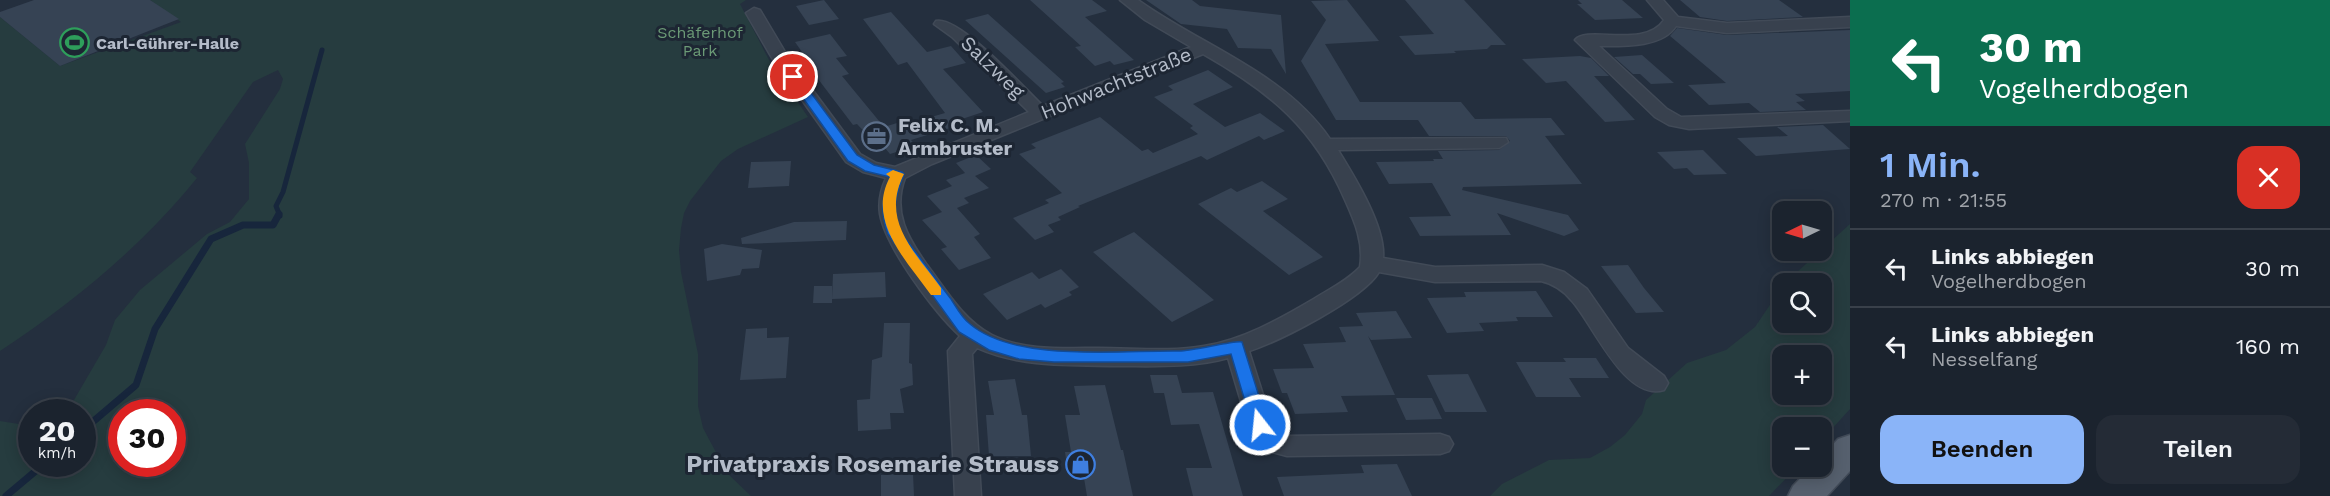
<!DOCTYPE html>
<html lang="de">
<meta charset="utf-8">
<style>
body{margin:0;font-family:"Work Sans",sans-serif;background:#242b36;color:#f1f3f6;height:100vh;display:flex;flex-direction:column;font-size:22px;white-space:nowrap}
*{box-sizing:border-box;margin:0}
p{font-size:20px;color:#a0a4aa}
.icon{flex:none;width:33px;height:33px;fill:none;stroke:currentColor;stroke-width:2;stroke-linecap:round;stroke-linejoin:round}
.map{position:relative;flex:1;overflow:hidden}
.sheet{display:flex;flex-direction:column;background:#1b232e;width:480px}
.sheet>*{flex:none}
.banner{background:#0b6e4f;color:#fff;overflow:hidden}
.needle{width:39px;rotate:265deg}
.fabs{position:absolute;left:1772px;top:201px;display:grid;gap:12px}
.fabs a{display:grid;place-items:center;width:60px;height:60px;border-radius:12px;background:#1b232e;box-shadow:0 3px 15px #0003,0 0 0 2px #39404a;font-size:30px}
.speed{position:absolute;left:18px;top:399px;display:flex;gap:12px;font-size:30px;font-weight:700;text-align:center}
.speed>*{display:grid;place-content:center;width:78px;height:78px;border-radius:50%;background:#1b232e;box-shadow:0 3px 15px #0003,0 0 0 2px #39404a;line-height:1}
.speed small{font-size:15px;font-weight:400}
.speed .limit{border:9px solid #d22;background:#fff;color:#111}
.pin{position:absolute;display:grid;place-items:center;width:51px;height:51px;color:#fff;margin:-26px;border:3px solid #fff;border-radius:50%;box-shadow:0 2px 6px #0007}
.me{position:absolute;width:66px;margin:-33px;rotate:344deg;stroke-linejoin:round;filter:drop-shadow(0 0 4px #0008)}
.turn{display:flex;align-items:center;gap:21px;height:126px;padding:0 30px;font-size:27px}
.turn .icon{width:78px;height:78px;stroke-width:2.5}
.turn b{display:block;font-size:42px;line-height:51px}
.round{display:grid;place-items:center;flex:none;width:63px;height:63px;border-radius:18px;background:#242b36}
.head{display:flex;align-items:center;justify-content:space-between;height:102px;padding:0 30px}
h1{font-size:36px;font-weight:600;line-height:45px;color:#8ab4f8}
.cta{display:flex;gap:12px;margin-top:auto;padding:12px 30px}
.cta a{flex:1;height:69px;border-radius:18px;background:#8ab4f8;color:#111;font-size:24px;font-weight:600;line-height:69px;text-align:center}
.cta a+a{background:#242b36;color:#f1f3f6}
ul{padding:0;list-style:none}
li{display:flex;align-items:center;gap:18px;height:78px;padding:0 30px;border-top:2px solid #39404a}
li div{flex:1}
li b{display:block;font-size:22px}
li em{font-style:normal}
main{display:flex;flex:1;min-height:0}
.map>svg:first-child{display:block}
</style>
<main>
<div class="map">
<svg width="1850" height="496" viewBox="0 0 1850 496">
<rect width="100%" height="100%" fill="#242f3e"/>
<path fill="#263c3f" fill-rule="evenodd" d="M 150,0 L 746,0 L 740,4 L 769,60 L 808,117 L 738,149 L 721,161 L 690,201 L 684,213 L 681,228 L 679,250 L 681,272 L 698,354 L 698,406 L 703,428 L 727,473 L 751,496 L 0,496 L 0,421 L 31,426 L 32,464 L 82,464 L 82,412 L 67,412 L 106,345 L 115,320 L 140,290 L 207,234 L 230,222 L 249,199 L 249,163 L 245,144 L 280,89 L 283,79 L 278,70 L 253,82 L 190,172 L 197,178 C 142,246 73,303 0,351 L 0,17 L 60,66 L 181,22 ZM 122,412 L 172,412 L 172,464 L 122,464 Z
M 1850,224 L 1850,409 L 1821,441 L 1821,428 L 1782,428 L 1782,466 L 1797,467 L 1769,496 L 1490,496 L 1502,484 L 1549,460 L 1590,458 L 1610,447 L 1625,435 L 1642,414 L 1646,400 L 1687,363 L 1726,350 L 1755,327 L 1782,287 L 1782,322 L 1821,322 L 1821,284 L 1785,283 ZM 1782,356 L 1821,356 L 1821,394 L 1782,394 Z"/>
<g fill="none" stroke-linecap="round" stroke-linejoin="round">
<path stroke="#17263c" stroke-width="5" d="M 280,216 L 276,206 L 283,192 L 322,50"/>
<path stroke="#17263c" stroke-width="7" d="M 82,431 L 136,385 L 155,329 L 211,239 L 243,225 L 273,225 L 279,214
M 6,496 L 44,464"/>
</g>
<path fill="#364354" d="M 34,0 L 150,0 L 179,19 L 60,66 L 0,17 L 0,12 Z
M 824,0 L 839,19 L 809,25 L 796,6 Z
M 1030,0 L 1092,0 L 1107,11 L 1085,17 L 1134,60 L 1114,65 L 1110,61 L 1095,66 L 1075,47 L 1081,46 Z
M 1146,0 L 1192,0 L 1200,6 L 1281,15 L 1286,74 L 1271,49 L 1238,48 L 1227,29 L 1181,24 Z
M 1347,0 L 1379,41 L 1325,44 L 1360,102 L 1461,102 L 1475,119 L 1551,118 L 1565,135 L 1545,136 L 1582,184 L 1463,187 L 1462,190 L 1568,215 L 1579,230 L 1564,236 L 1497,213 L 1511,235 L 1420,236 L 1409,217 L 1451,216 L 1432,183 L 1389,184 L 1376,162 L 1434,161 L 1433,159 L 1443,159 L 1438,151 L 1499,150 L 1510,141 L 1506,136 L 1429,136 L 1418,120 L 1336,120 L 1301,61 L 1326,20 L 1311,1 Z
M 1405,0 L 1464,0 L 1506,45 L 1491,45 L 1487,49 L 1454,51 L 1456,53 L 1415,55 L 1399,36 L 1434,34 Z
M 1578,0 L 1622,0 L 1643,18 L 1595,20 L 1577,4 L 1582,4 Z
M 1680,0 L 1779,0 L 1803,17 L 1727,21 L 1700,17 Z
M 891,12 L 927,52 L 951,46 L 966,63 L 943,69 L 983,112 L 962,119 L 963,124 L 911,140 L 916,146 L 890,154 L 880,142 L 875,143 L 857,124 L 853,125 L 815,75 L 818,75 L 795,42 L 830,34 L 847,56 L 836,58 L 849,74 L 842,76 L 884,127 L 897,123 L 900,126 L 945,113 L 907,62 L 898,65 L 863,19 Z
M 988,14 L 1064,82 L 1061,83 L 1065,87 L 1046,93 L 965,20 Z
M 1677,28 L 1727,35 L 1850,30 L 1850,91 L 1795,94 L 1805,101 L 1796,102 L 1806,110 L 1760,112 L 1749,103 L 1709,105 L 1688,85 L 1726,83 L 1670,36 Z
M 1642,55 L 1674,83 L 1651,84 L 1640,74 L 1633,74 L 1614,57 Z
M 1580,56 L 1591,58 L 1609,76 L 1594,76 L 1635,120 L 1605,122 L 1566,81 L 1546,83 L 1522,59 Z
M 1208,70 L 1233,87 L 1193,104 L 1225,127 L 1260,113 L 1285,131 L 1264,140 L 1259,136 L 1207,160 L 1201,156 L 1078,206 L 1080,207 L 1058,217 L 1061,220 L 1048,225 L 1054,232 L 1035,240 L 1013,218 L 1049,203 L 1045,200 L 1062,193 L 1019,154 L 1036,148 L 1031,144 L 1100,117 L 1142,151 L 1148,149 L 1153,153 L 1198,134 L 1190,128 L 1193,126 L 1154,97 L 1173,90 L 1168,86 Z
M 1823,125 L 1850,149 L 1756,156 L 1737,138 L 1788,136 L 1777,127 Z
M 1703,150 L 1727,174 L 1694,175 L 1687,168 L 1674,169 L 1657,152 Z
M 976,155 L 991,169 L 975,176 L 989,188 L 964,198 L 961,195 L 969,203 L 957,208 L 980,234 L 974,237 L 991,258 L 959,270 L 941,249 L 947,247 L 922,220 L 942,212 L 927,196 L 952,186 L 946,180 L 965,173 L 956,163 Z
M 791,161 L 789,186 L 748,188 L 751,162 Z
M 1262,181 L 1288,199 L 1263,211 L 1323,257 L 1289,275 L 1198,204 L 1231,188 L 1237,192 Z
M 847,221 L 846,240 L 742,244 L 741,238 L 794,222 Z
M 1134,232 L 1173,265 L 1214,300 L 1172,322 L 1093,252 Z
M 722,244 L 762,250 L 759,268 L 742,269 L 740,275 L 707,281 L 704,249 Z
M 1628,265 L 1644,288 L 1664,312 L 1636,313 L 1601,266 Z
M 1061,269 L 1079,287 L 1069,292 L 1072,295 L 1045,308 L 1041,304 L 1007,320 L 983,294 L 1032,272 L 1039,279 Z
M 885,272 L 886,297 L 832,299 L 833,274 Z
M 814,286 L 832,286 L 832,303 L 813,303 Z
M 1536,291 L 1553,317 L 1516,317 L 1518,321 L 1479,323 L 1484,331 L 1447,333 L 1427,298 L 1466,297 L 1464,292 Z
M 1396,311 L 1412,338 L 1371,340 L 1368,336 L 1395,395 L 1341,396 L 1348,412 L 1295,414 L 1287,393 L 1282,393 L 1273,369 L 1314,368 L 1303,344 L 1346,342 L 1339,327 L 1363,326 L 1356,313 Z
M 884,323 L 910,323 L 909,363 L 912,364 L 913,385 L 900,389 L 904,413 L 890,413 L 891,429 L 858,431 L 857,400 L 870,399 L 872,360 L 882,357 Z
M 767,328 L 767,338 L 789,337 L 786,378 L 740,380 L 746,329 Z
M 1563,358 L 1596,358 L 1609,378 L 1569,378 L 1581,397 L 1536,397 L 1516,362 L 1566,362 Z
M 1468,374 L 1487,412 L 1445,412 L 1427,375 Z
M 1150,375 L 1177,375 L 1182,393 L 1213,392 L 1243,496 L 1193,496 L 1186,468 L 1212,468 L 1199,424 L 1171,425 L 1164,393 L 1154,393 Z
M 1015,379 L 1022,415 L 1027,415 L 1031,456 L 989,456 L 986,415 L 994,415 L 988,381 Z
M 1105,385 L 1121,450 L 1123,450 L 1133,496 L 1087,496 L 1083,472 L 1068,473 L 1065,452 L 1071,452 L 1065,415 L 1080,415 L 1074,386 Z
M 1396,398 L 1432,398 L 1442,419 L 1406,420 Z
M 1397,464 L 1412,496 L 1284,496 L 1277,477 L 1364,473 L 1361,465 Z
M 913,473 L 914,496 L 881,496 L 881,475 Z"/>
<g fill="none" stroke-linecap="round" stroke-linejoin="round">
<defs>
<path id="minor" d="M 1120,0 L 1138,0 C 1202,46 1284,72 1330,139 L 1506,138 L 1508,142 L 1499,148 L 1338,150 C 1354,176 1386,227 1383,258 L 1435,267 L 1542,265 L 1564,272 L 1587,289 L 1628,348 L 1664,376 L 1668,383 L 1664,390 C 1625,402 1593,324 1572,301 C 1564,291 1554,284 1541,281 L 1435,282 L 1379,272 C 1363,299 1280,341 1249,351 L 1272,423 L 1278,434 L 1287,436 L 1440,434 L 1449,437 L 1453,444 L 1449,451 L 1440,454 L 1287,456 L 1261,449 L 1248,425 L 1228,358 C 1192,368 1155,366 1118,366 C 1070,365 1022,368 977,348 L 972,354 L 981,496 L 955,496 L 948,351 L 960,336 C 935,313 886,248 880,214 C 878,201 881,189 886,178 L 863,172 L 846,162 L 772,58 L 746,13 L 754,8 L 760,10 L 788,57 L 860,154 L 876,163 L 895,167 L 1029,112 L 952,37 L 934,24 L 936,21 C 959,15 1025,89 1043,106 L 1191,47 L 1145,20 ZM 1203,54 C 1270,92 1314,128 1345,200 C 1355,222 1364,243 1360,267 C 1347,281 1328,290 1312,300 C 1278,320 1242,340 1204,346 C 1170,352 1134,348 1099,348 C 1064,348 1024,351 992,335 C 963,320 946,290 927,265 C 908,238 892,212 905,178 L 932,164 Z
M 1647,0 L 1663,0 L 1678,17 L 1727,23 L 1850,17 L 1850,27 L 1727,33 L 1676,26 C 1662,48 1622,46 1599,46 L 1667,109 L 1681,117 L 1850,111 L 1850,121 L 1689,129 L 1669,125 L 1655,117 L 1575,40 C 1587,25 1645,49 1664,20 Z"/>
<path id="major" d="M 1850,435 L 1850,471 L 1827,496 L 1788,496 L 1793,486 L 1812,466 L 1821,466 L 1821,457 L 1838,439 Z"/>
</defs>
<use href="#minor" stroke="#414a57" stroke-width="3"/>
<use href="#major" stroke="#414a57" stroke-width="3"/>
<use href="#minor" fill="#38414e" fill-rule="evenodd"/>
<use href="#major" fill="#56606e" fill-rule="evenodd"/>
</g>
<path fill="#1a73e8" stroke="#114b97" stroke-width="1.5" d="M 789,74 L 797,74 L 857,155 L 874,165 L 902,172 L 904,174 C 894,199 892,208 901,233 C 918,255 934,277 951,299 C 956,307 962,318 970,324 C 1016,363 1121,350 1179,351 C 1194,351 1235,340 1242,342 L 1268,425 L 1266,430 L 1254,430 L 1252,425 L 1231,354 L 1188,362 L 1054,362 L 1019,359 L 989,350 L 959,332 L 888,234 C 880,212 882,199 890,177 L 865,171 L 848,161 L 788,77 Z"/>
<path fill="#f59e0b" d="M 893,170 L 904,174 C 880,221 915,252 941,288 L 941,295 L 931,295 C 907,261 866,221 890,177 L 886,174 Z"/>
<defs>
<symbol id="stadium-ring" viewBox="-11 -11 22 22"><circle r="9.5" fill="#1d2633" stroke="#2e9e5b" stroke-width="1.5"/><path d="M0-5a6.5 5 0 1 0 0 10a6.5 5 0 1 0 0-10ZM-3.5-1.8h7v3.6h-7Z" fill="#2e9e5b"/></symbol>
<symbol id="office-ring" viewBox="-11 -11 22 22"><circle r="9.5" fill="#1d2633" stroke="#5c6f8a" stroke-width="1.5"/><path d="M-6-3h4V-5.5h4V-3h4V5H-6ZM-1-4.5V-3h2v-1.5ZM-6 0V1H6V0Z" fill="#5c6f8a"/></symbol>
<symbol id="shop-ring" viewBox="-11 -11 22 22"><circle r="9.5" fill="#1d2633" stroke="#3f7fe0" stroke-width="1.5"/><path d="M-5-2.5h2.3a2.7 3.5 0 0 1 5.4 0H5L5.5 6h-11ZM-1.5-2.5h3a1.5 2.3 0 0 0-3 0Z" fill="#3f7fe0"/></symbol>
</defs>
<g fill-rule="evenodd">
<use href="#stadium-ring" x="58" y="26" width="33" height="33"/>
<use href="#office-ring" x="860" y="120" width="33" height="33"/>
<use href="#shop-ring" x="1064" y="448" width="33" height="33"/>
</g>
<g text-anchor="middle" dominant-baseline="central" stroke-width="6" stroke-linejoin="round" paint-order="stroke">
<g font-size="16" fill="#6b9a76" stroke="#1d2633">
<text x="700" y="32">Schäferhof<tspan x="700" dy="18">Park</tspan></text>
</g>
<g font-size="16" font-weight="bold" fill="#b4bcc9" stroke="#1d2633" text-anchor="start">
<text x="96" y="43">Carl-Gührer-Halle</text>
</g>
<g font-size="20" fill="#b4bcc9" stroke="#1d2633">
<text transform="translate(993 67) rotate(44)">Salzweg</text>
<text transform="translate(1116 83) rotate(-22)">Hohwachtstraße</text>
</g>
<g font-size="20" font-weight="bold" fill="#b4bcc9" stroke="#1d2633" text-anchor="start">
<text x="898" y="125">Felix C. M.<tspan x="898" dy="23">Armbruster</tspan></text>
</g>
<g font-size="24" font-weight="bold" fill="#b4bcc9" stroke="#1d2633" text-anchor="end">
<text x="1059" y="464">Privatpraxis Rosemarie Strauss</text>
</g>
</g>
</svg>
<div class="fabs">
<a><svg class="needle" viewBox="-14 -14 28 28"><path d="M0-13l5 13h-10z" fill="#e53935"/><path d="M0 13l5-13h-10z" fill="#a0a4aa"/></svg></a>
<a><svg class="icon" aria-label="search" viewBox="0 0 24 24"><circle cx="10" cy="10" r="6"/><path d="M15 15l6 6"/></svg></a>
<a>+</a>
<a>−</a>
</div>
<div class="speed"><div>20<small>km/h</small></div><div class="limit">30</div></div>
<div class="pin" style="left:793px;top:77px;background:#d93025"><svg class="icon" aria-label="arrive" viewBox="0 0 24 24"><path d="M6 21V4h12l-3 4 3 4H6"/></svg></div>
<svg class="me" style="left:1260px;top:425px" viewBox="-20 -20 40 40"><circle r="17" fill="#1a73e8" stroke="#fff" stroke-width="3"/><path d="M0-11L8 9 0 5-8 9z" fill="#fff"/></svg>
</div>
<section class="sheet">
<div class="banner">
<div class="turn"><svg class="icon" aria-label="left" viewBox="0 0 24 24"><path d="M17 20v-9H6M10 6l-5 5 5 5"/></svg><div><b>30 m</b>Vogelherdbogen</div></div>
</div>
<div class="head"><div><h1>1 Min.</h1><p>270 m · 21:55</p></div><a class="round" style="background:#d93025;color:#fff"><svg class="icon" aria-label="close" viewBox="0 0 24 24"><path d="M6 6l12 12M18 6L6 18"/></svg></a></div>
<ul>
<li><svg class="icon" aria-label="left" viewBox="0 0 24 24"><path d="M17 20v-9H6M10 6l-5 5 5 5"/></svg><div><b>Links abbiegen</b><p>Vogelherdbogen</p></div><em>30 m</em></li>
<li><svg class="icon" aria-label="left" viewBox="0 0 24 24"><path d="M17 20v-9H6M10 6l-5 5 5 5"/></svg><div><b>Links abbiegen</b><p>Nesselfang</p></div><em>160 m</em></li>
</ul>
<div class="cta"><a>Beenden</a><a>Teilen</a></div>
</section>
</main>
